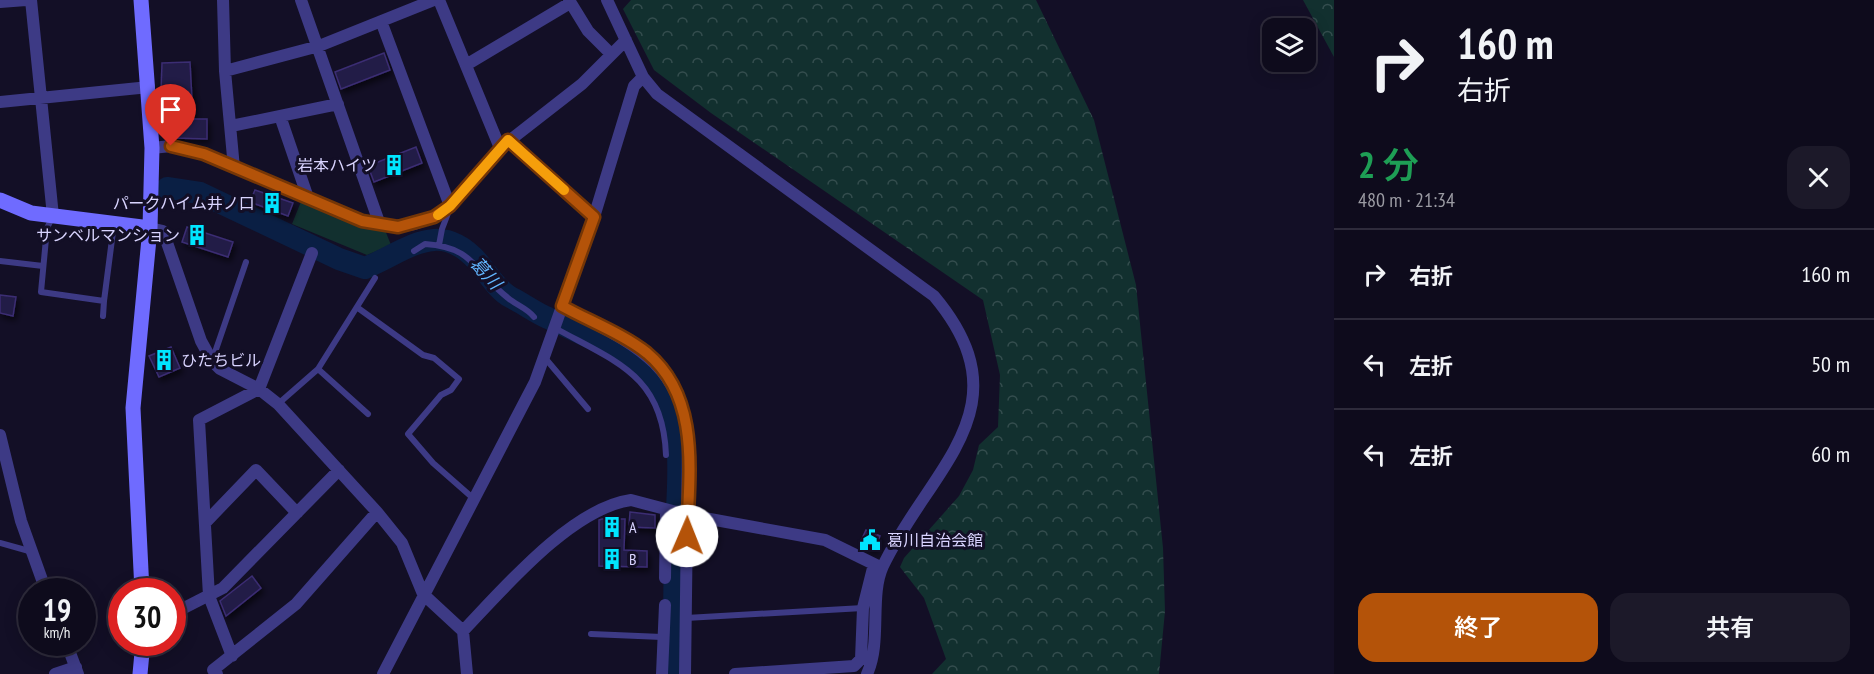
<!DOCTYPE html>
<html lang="ja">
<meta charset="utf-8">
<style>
body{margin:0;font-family:"PT Sans Narrow","Noto Sans JP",sans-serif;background:#1c1929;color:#f1f3f6;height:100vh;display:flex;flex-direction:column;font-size:22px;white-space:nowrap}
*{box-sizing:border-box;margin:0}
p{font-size:20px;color:#9b9ba3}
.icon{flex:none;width:33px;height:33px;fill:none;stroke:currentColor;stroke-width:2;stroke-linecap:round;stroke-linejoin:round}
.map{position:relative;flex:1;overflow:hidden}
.sheet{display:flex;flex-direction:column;background:#0e0b1c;width:540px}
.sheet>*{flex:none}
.banner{background:#0e0b1c;color:#f1f3f6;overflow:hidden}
.controls{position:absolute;left:1262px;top:18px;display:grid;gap:12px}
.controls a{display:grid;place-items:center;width:54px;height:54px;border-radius:12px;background:#0e0b1c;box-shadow:0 3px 15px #0003,0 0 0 2px #2e2b3b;font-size:30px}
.speed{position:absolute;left:18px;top:578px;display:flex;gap:12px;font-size:30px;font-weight:700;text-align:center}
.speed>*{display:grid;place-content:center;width:78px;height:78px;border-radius:50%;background:#0e0b1c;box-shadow:0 3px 15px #0003,0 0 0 2px #2e2b3b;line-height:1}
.speed small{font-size:15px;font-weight:400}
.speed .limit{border:9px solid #d22;background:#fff;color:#111}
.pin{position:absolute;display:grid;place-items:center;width:51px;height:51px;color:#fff;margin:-62px -26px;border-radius:50% 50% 50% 0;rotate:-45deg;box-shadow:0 0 6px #0007}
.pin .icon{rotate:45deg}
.me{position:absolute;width:66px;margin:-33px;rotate:1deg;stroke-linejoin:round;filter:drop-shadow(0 0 4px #0008)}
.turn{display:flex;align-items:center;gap:21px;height:126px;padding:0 24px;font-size:27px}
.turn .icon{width:78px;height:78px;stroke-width:2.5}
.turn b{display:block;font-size:42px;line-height:51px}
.round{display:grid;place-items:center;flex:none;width:63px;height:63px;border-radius:18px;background:#1c1929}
.summary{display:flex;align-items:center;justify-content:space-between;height:102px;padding:0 24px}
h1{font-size:36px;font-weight:600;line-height:45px;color:#1e9e55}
.primary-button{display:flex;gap:12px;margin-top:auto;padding:12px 24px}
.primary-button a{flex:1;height:69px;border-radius:18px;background:#b45309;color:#fff;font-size:24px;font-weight:600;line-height:69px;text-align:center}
.primary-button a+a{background:#1c1929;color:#f1f3f6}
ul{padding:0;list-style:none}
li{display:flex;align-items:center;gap:18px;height:90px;padding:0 24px;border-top:2px solid #2e2b3b}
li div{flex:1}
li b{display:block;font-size:22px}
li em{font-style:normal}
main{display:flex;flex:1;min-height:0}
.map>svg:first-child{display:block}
</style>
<main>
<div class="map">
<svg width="1334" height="674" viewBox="0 0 1334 674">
<defs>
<pattern id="forest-crowns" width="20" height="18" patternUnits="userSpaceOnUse" patternTransform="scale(1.5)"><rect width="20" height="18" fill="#12302f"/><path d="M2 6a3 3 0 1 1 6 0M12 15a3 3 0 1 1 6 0" fill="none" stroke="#344d4e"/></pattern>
<filter id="shadow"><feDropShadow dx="2.5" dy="4" stdDeviation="3" flood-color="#0009"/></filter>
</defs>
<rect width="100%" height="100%" fill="#130f26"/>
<path fill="url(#forest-crowns)" d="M 631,0 L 1036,0 L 1094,120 L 1136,285 L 1163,548 L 1165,611 L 1159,674 L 932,674 L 946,659 L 924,598 L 900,567 L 904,558 L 959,496 L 973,470 L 979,445 L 998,427 L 1000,375 L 983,300 L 711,113 L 654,70 L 623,9 Z
M 1303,0 L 1334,0 L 1334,57 Z"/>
<path fill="#12302f" d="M 302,199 L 385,230 L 391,245 L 367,255 L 292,224 Z"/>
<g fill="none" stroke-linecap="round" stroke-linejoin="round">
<path stroke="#0a1f44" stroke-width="22" d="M 167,188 L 200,193 L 339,259 L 365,268 C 408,250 439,218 478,262 C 488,274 498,291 512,298 C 524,304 536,313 548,318 C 582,335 622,349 650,376 C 691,417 676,495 675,547 C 674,589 674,632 674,674"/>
</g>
<path fill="#241b47" stroke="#3b2d73" stroke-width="1.5" filter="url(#shadow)" d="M 384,53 L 390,70 L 341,89 L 335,72 Z
M 190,62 L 193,119 L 207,119 L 207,139 L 175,138 L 171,92 L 161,92 L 162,63 Z
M 416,147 L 422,163 L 374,182 L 368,166 Z
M 255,190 L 293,203 L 288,216 L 250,202 Z
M 187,227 L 233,242 L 228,257 L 182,242 Z
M 0,295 L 16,297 L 13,316 L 0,313 Z
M 171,347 L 180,368 L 159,377 L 149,356 Z
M 630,512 L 655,515 L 655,528 L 629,527 Z
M 602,519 L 625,519 L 624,550 L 647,551 L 647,567 L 599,566 L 599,520 Z
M 866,530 L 880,536 L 874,550 L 860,543 Z
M 252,576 L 261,588 L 226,616 L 220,601 Z"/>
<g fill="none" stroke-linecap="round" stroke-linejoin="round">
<path stroke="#3d3a85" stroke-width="6" d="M 53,216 L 47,228 L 41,292 L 104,301 L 114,224
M 439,245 L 442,229 L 450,208
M 414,251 L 425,244 C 475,247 474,272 508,298 C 516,305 527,308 534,317
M 0,261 L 43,266
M 358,308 L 423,355 L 434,358 L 459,379 L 451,390 L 441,395 L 408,434 L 433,463 L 474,499
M 103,316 L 104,301
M 555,328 C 616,362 663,375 666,455
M 545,358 L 588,409
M 212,361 L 246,262
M 318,369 L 368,414
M 278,404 L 318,369 L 375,278
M 0,543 L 29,551
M 686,618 L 863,608
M 591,634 L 662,637"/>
<path stroke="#3d3a85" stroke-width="12" d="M 31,0 L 53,216
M 223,0 L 225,71 L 234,168
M 301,0 L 380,225
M 439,0 L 500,148
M 569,0 L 588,31 L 611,54
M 607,0 L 643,77 L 657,94 L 934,296 C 1028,408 930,467 883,566 C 869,596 882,642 867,674
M 0,2 L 26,0
M 381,21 L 450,206
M 466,65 L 570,3
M 225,71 L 319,46 L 434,0
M 0,102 L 149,87
M 280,116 L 307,195
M 231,126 L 338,104
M 509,140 L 594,217
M 152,148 L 171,146 L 204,154 L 362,221 L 398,227 L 414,224 L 434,217 L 450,206 L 500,148 L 582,84 L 626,40
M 150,228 L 163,231 L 201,341 L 212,361 L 220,369 L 259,389 L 278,404 L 377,512 L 402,543 L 423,594 L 463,631 L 467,674
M 562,306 C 626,341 681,359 688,441 L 685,674
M 0,435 L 21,521 L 46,591
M 205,523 L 256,470 L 297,513
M 665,578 L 666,511
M 172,609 L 182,609 L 223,588 L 339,470
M 463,631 C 504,588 572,508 631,500 L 688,515 L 825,540 L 882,568
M 66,642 L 78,674
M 232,656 L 209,596 L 199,420 L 259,389 L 312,253
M 55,674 L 76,667
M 217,674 L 213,670 L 296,604 L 377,512
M 383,674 L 535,382 L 594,217 L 634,86 L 643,77
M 662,674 L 665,605
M 735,674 L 854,666 L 861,659 L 863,608 L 874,564"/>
<path stroke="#6f6bff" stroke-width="15" d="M 141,0 L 152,148 L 150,228 L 133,408 L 142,591
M 0,200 L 31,213 L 150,228
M 140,674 L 143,642"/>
</g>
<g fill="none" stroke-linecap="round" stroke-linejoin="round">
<defs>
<path id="route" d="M 171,146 L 204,154 L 362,221 L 398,227 L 434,217 L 450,206 L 508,140 L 594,217 L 562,306 C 589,321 623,334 647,353 C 701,398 689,474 687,536"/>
</defs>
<use href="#route" stroke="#753606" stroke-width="15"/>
<use href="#route" stroke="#b45309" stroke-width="10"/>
<path stroke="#f59e0b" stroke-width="10" d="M 438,215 L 450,206 L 508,140 L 564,190"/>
</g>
<defs>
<symbol id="building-bare" viewBox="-9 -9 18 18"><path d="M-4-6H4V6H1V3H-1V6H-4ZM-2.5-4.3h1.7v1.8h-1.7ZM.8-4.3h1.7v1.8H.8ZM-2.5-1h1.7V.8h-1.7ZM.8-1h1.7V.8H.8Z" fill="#00e5ff" stroke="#130f26" stroke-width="2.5" paint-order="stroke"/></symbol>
<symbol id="civic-bare" viewBox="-9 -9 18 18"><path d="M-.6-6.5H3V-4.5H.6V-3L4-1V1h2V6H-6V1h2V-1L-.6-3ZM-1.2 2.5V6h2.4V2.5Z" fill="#00e5ff" stroke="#130f26" stroke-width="2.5" paint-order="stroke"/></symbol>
</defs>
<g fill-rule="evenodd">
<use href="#building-bare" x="379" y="150" width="30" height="30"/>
<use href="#building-bare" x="257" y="188" width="30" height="30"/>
<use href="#building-bare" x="182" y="220" width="30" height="30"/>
<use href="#building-bare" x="149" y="345" width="30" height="30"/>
<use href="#building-bare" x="597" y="512" width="30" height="30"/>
<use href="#civic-bare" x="855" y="525" width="30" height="30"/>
<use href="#building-bare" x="597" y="544" width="30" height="30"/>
</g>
<g text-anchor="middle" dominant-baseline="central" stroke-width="6" stroke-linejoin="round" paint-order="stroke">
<g font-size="16" fill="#d9d4ff" stroke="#130f26" text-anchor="start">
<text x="377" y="165" text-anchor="end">岩本ハイツ</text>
<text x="255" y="203" text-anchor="end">パークハイム井ノ口</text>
<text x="180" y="235" text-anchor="end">サンベルマンション</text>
<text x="181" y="360">ひたちビル</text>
<text x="629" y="527">A</text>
<text x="887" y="540">葛川自治会館</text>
<text x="629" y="559">B</text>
</g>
<g font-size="18" font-style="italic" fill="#62b6ff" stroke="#130f26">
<text transform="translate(486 273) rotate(48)">葛川</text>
</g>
</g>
</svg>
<div class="controls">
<a><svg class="icon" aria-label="layers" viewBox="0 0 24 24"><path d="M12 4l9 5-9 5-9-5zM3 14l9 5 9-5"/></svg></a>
</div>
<div class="speed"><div>19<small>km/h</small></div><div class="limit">30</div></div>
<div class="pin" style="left:171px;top:146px;background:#d93025"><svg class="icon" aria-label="arrive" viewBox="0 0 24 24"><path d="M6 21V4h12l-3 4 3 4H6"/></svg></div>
<svg class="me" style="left:687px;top:536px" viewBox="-20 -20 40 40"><circle r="19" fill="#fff"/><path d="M0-13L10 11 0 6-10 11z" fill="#b45309"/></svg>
</div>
<section class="sheet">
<div class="banner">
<div class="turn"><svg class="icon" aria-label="right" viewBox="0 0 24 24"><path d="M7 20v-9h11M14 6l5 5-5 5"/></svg><div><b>160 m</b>右折</div></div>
</div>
<div class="summary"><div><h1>2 分</h1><p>480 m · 21:34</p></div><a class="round"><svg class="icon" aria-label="close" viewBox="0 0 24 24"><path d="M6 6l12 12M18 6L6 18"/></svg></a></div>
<ul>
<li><svg class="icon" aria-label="right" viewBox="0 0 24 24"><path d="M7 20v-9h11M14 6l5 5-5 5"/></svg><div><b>右折</b></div><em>160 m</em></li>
<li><svg class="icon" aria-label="left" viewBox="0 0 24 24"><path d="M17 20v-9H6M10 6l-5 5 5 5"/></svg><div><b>左折</b></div><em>50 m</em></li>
<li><svg class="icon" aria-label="left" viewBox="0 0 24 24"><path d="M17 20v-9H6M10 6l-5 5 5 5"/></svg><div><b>左折</b></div><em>60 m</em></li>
</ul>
<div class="primary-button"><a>終了</a><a>共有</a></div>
</section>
</main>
